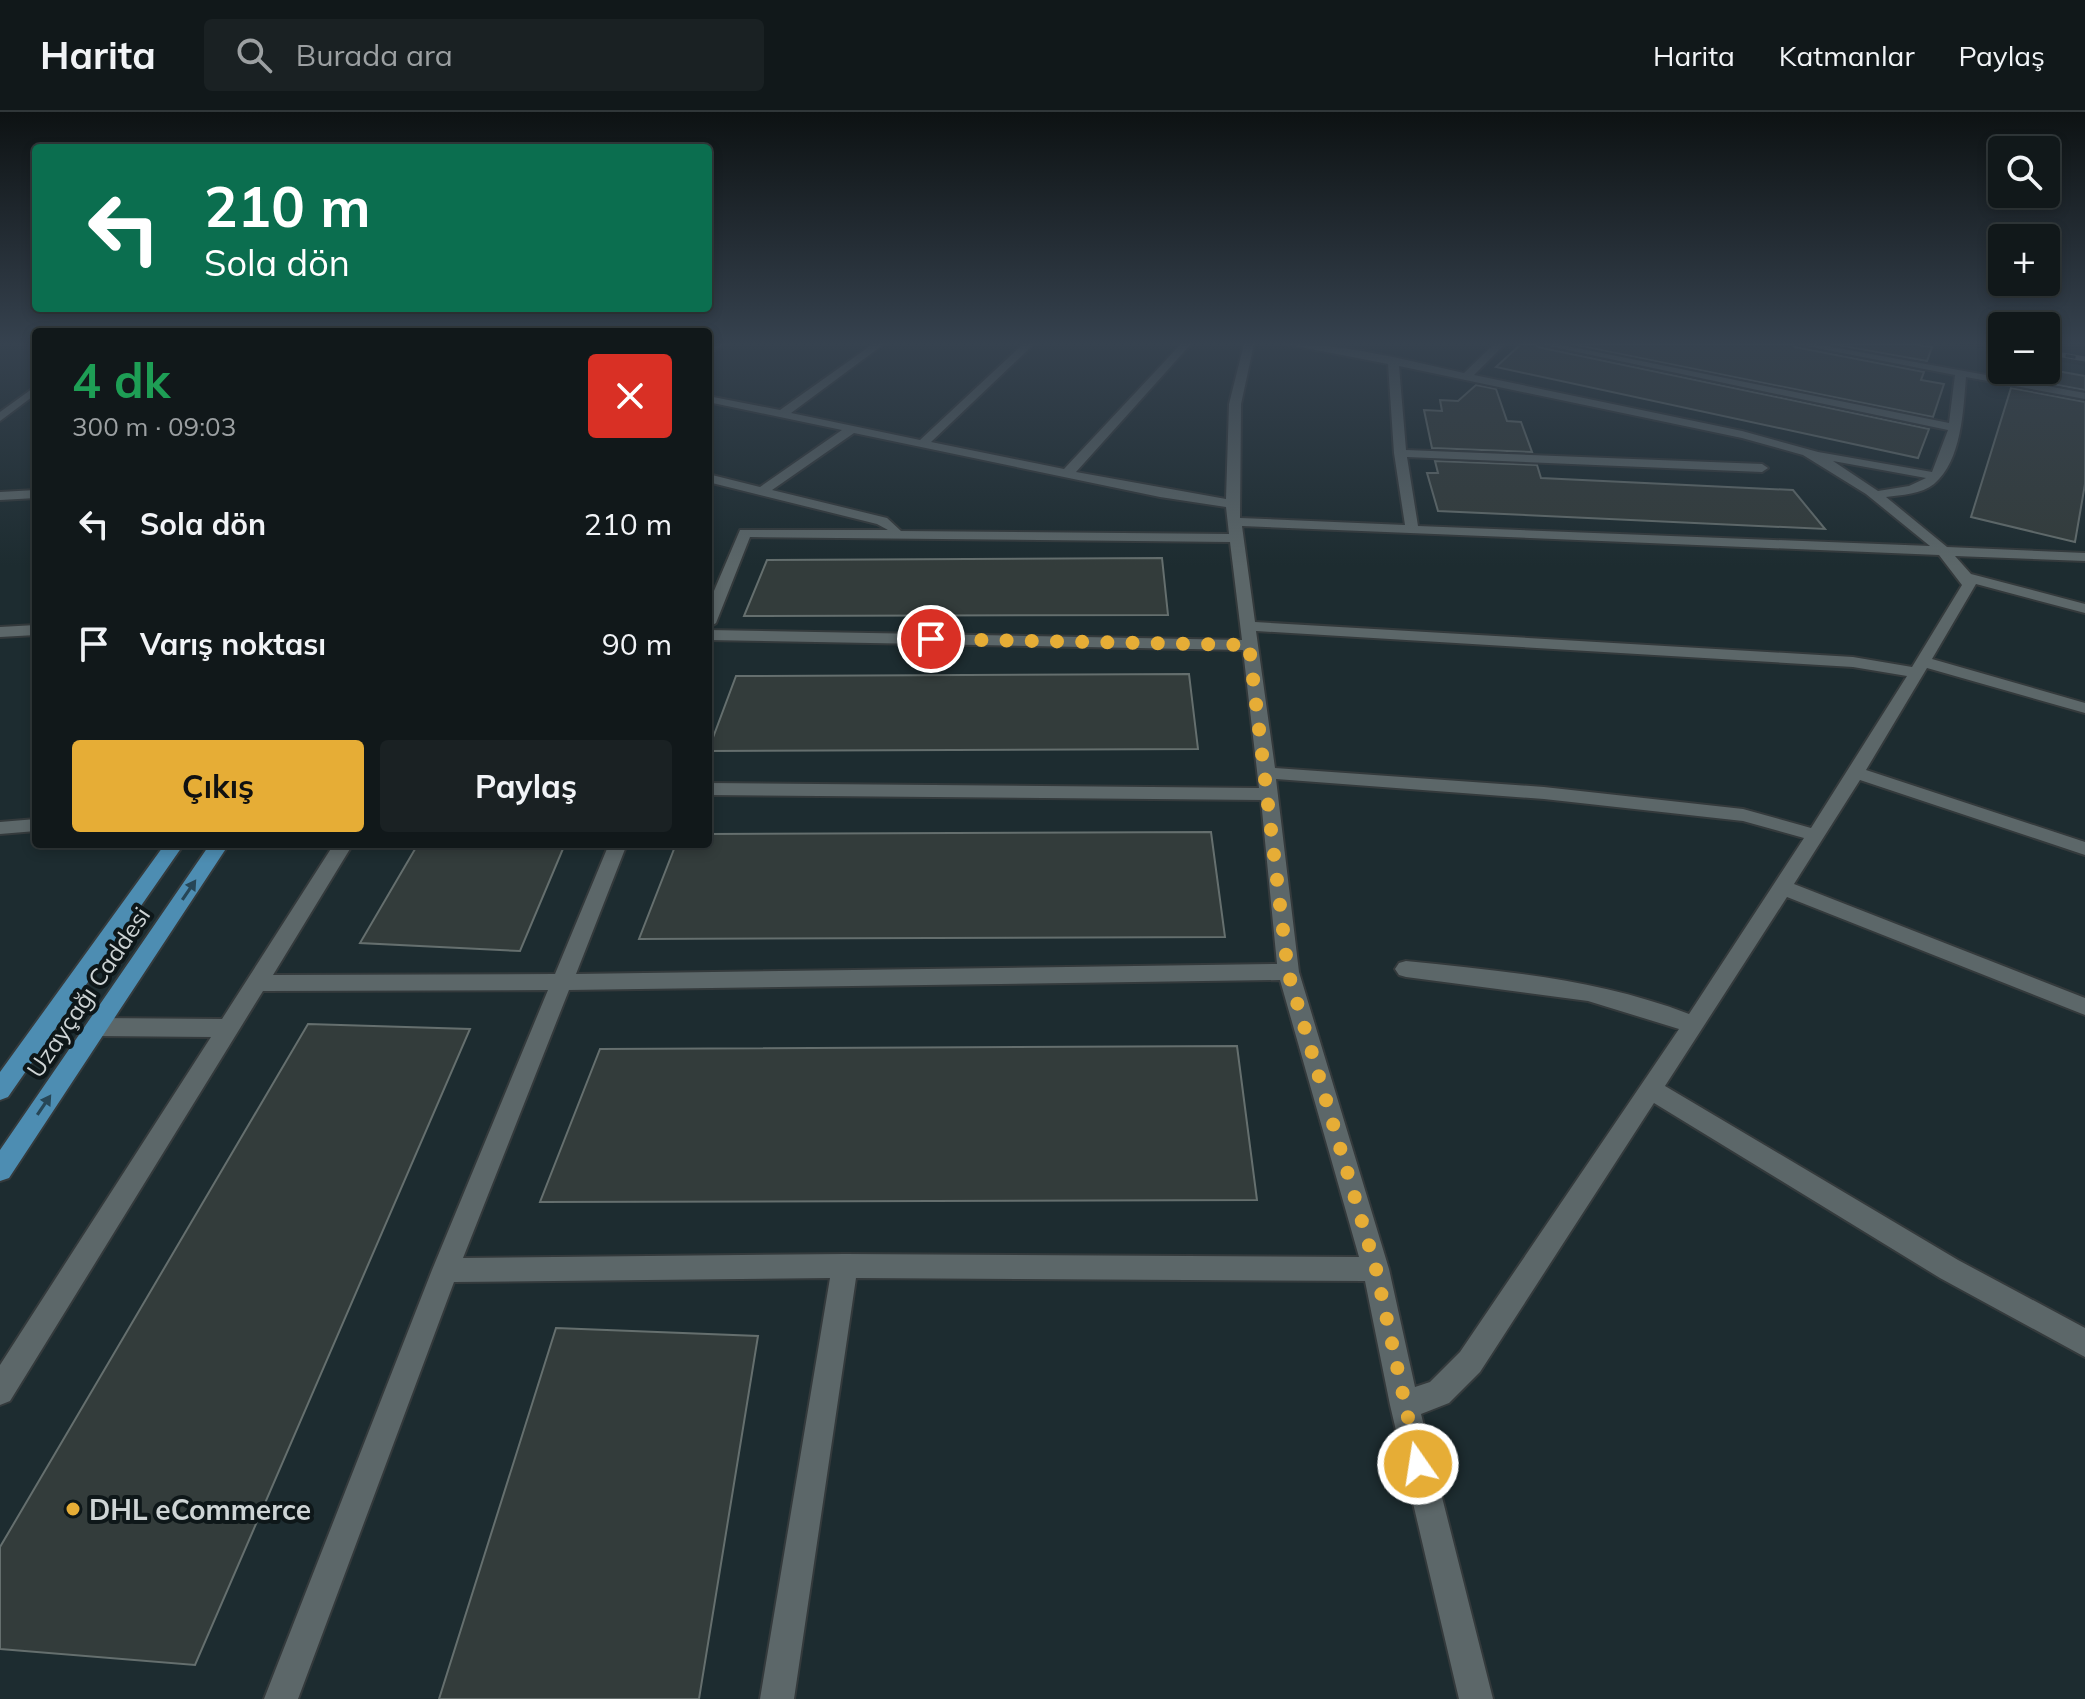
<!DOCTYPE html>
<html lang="tr">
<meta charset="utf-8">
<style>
body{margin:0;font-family:Mulish,sans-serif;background:#1a2123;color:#f1f3f6;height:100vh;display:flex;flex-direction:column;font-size:30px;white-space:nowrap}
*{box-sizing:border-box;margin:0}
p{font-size:26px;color:#9ca0a2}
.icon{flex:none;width:44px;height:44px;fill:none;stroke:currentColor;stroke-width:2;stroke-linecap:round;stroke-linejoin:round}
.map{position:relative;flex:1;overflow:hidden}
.drawer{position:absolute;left:32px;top:216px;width:680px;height:520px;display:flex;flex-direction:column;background:#11181a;border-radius:8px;box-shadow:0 4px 12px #0003,0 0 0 2px #303739}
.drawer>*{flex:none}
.hud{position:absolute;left:32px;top:32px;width:680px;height:168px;border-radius:8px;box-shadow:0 4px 12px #0003,0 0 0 2px #303739;background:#0b6e4f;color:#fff;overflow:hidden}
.controls{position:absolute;left:1988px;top:24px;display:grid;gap:16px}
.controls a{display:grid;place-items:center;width:72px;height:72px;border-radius:8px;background:#11181a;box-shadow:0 4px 12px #0003,0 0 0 2px #303739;font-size:40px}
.pin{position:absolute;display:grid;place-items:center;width:68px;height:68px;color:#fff;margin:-34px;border:4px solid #fff;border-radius:50%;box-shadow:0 2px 8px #0007}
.me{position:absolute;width:88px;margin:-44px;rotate:347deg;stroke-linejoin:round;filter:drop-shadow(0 0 6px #0008)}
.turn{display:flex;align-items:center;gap:28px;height:168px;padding:0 40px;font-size:36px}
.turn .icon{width:104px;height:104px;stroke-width:2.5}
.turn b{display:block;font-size:56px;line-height:68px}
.round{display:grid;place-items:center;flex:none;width:84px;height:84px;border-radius:8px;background:#1a2123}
.summary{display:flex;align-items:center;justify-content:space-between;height:136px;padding:0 40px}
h1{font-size:48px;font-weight:700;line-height:60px;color:#1e9e55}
.primary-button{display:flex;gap:16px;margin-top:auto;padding:16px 40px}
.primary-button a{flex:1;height:92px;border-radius:8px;background:#e6ad36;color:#111;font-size:32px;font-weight:700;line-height:92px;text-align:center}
.primary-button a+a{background:#1a2123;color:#f1f3f6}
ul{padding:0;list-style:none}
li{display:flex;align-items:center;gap:24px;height:120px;padding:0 40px}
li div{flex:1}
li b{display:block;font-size:30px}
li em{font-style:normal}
header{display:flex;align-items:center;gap:48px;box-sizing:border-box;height:112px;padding:0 40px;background:#11181a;border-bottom:2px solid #303739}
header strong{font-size:38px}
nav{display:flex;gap:44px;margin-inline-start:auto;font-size:28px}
.search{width:560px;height:72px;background:#1a2123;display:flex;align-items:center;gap:20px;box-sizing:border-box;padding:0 28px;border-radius:8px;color:#9ca0a2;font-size:30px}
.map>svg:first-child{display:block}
</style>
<header>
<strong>Harita</strong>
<div class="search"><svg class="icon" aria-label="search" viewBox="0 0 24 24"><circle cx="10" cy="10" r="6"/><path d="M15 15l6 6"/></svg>Burada ara</div>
<nav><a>Harita</a><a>Katmanlar</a><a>Paylaş</a></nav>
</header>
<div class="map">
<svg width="2085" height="1587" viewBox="0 0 2085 1587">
<rect width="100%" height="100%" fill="#172022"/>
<path fill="#1d2c30" d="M 0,232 L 36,232 L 36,732 L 708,732 L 708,232 L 1957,232 L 2002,240 L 2002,258 L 2046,258 L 2046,247 L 2085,254 L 2085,1587 L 0,1587 Z"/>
<path fill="#333c3b" stroke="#656f6e" stroke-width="2" d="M 1521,232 L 1536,232 L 1538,235 L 1929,317 L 1918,346 L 1496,255 Z
M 1571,232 L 1793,232 L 1795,235 L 1924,260 L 1921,268 L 1944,272 L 1933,305 Z
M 1831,232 L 1911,232 L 1932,235 L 1927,249 Z
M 2046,257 L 2085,264 L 2085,278 L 2014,265 L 2016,258 Z
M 1476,273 L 1496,277 L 1507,309 L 1521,310 L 1532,340 L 1432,336 L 1424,298 L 1442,299 L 1440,288 L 1458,289 Z
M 2011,276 L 2085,290 L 2085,372 L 2075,430 L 1971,405 Z
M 1435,349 L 1537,353 L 1541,366 L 1793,378 L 1825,417 L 1438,399 L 1427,361 L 1438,361 Z
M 1162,446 L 1168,503 L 744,504 L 767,448 Z
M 1189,562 L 1198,637 L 708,639 L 736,564 Z
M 1211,720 L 1225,825 L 639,827 L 676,732 L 708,732 L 708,722 Z
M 418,732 L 565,732 L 520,839 L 360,831 Z
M 308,912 L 470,917 L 195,1553 L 0,1537 L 0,1435 Z
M 1237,934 L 1257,1088 L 540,1090 L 600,937 Z
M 556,1216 L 758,1224 L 699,1587 L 439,1587 Z"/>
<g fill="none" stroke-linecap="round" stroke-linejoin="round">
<defs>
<path id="minor" d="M 713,232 L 725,232 L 708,242 L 708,235 Z
M 873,232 L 884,232 L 791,301 L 920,328 L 1023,232 L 1034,232 L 931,330 L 1064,357 L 1181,232 L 1191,232 L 1076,360 L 1226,387 L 1229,292 L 1244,232 L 1254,232 L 1241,292 L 1240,406 L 1405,413 L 1394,341 L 1388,252 L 1285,232 C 1347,232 1405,248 1464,261 L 1494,232 L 1505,232 L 1474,263 L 1742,319 L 1818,340 L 1932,360 L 1948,318 L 1539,232 L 1557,232 L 1949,311 L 1955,263 L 1796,232 L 1816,232 L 2085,281 L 2085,287 L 1966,265 C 1963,299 1962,348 1934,372 C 1922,382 1901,383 1886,385 L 1947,435 L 2085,441 L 2085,449 L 1955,444 L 1971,462 L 2085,492 L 2085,501 L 1976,472 L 1932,547 L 2085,591 L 2085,601 L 1927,556 L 1866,658 L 2085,730 L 2085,743 L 1860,668 L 1794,772 L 2085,886 L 2085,903 L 1787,785 L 1665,974 L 1958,1148 L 2085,1216 L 2085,1245 L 1940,1166 L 1654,991 L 1480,1260 L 1449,1291 L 1421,1302 L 1493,1587 L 1459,1587 L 1390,1293 L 1365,1169 L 856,1166 L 794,1587 L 760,1587 L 830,1166 L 454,1170 L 298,1587 L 264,1587 L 432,1158 L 548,878 L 263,879 L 10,1289 L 0,1293 L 0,1253 L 211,925 L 97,924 L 89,921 L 86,915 L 89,909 L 97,906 L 222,907 L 334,732 L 353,732 L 273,863 L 555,862 L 609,732 L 627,732 L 576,862 L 1277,852 L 1261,688 L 708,683 L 708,671 L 1259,676 L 1243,538 L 708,528 L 708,518 L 1242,528 L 1230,430 L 750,425 L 716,511 L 708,516 L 708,493 L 740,418 L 888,418 L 877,412 L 708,370 L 708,362 L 760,375 L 842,318 L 708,290 L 708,284 L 780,298 ZM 1399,254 L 1742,326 L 1803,343 L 1866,382 L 1930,434 L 1418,414 L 1407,345 L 1762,360 L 1768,356 L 1762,352 L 1406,338 ZM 854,321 L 1160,385 L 1226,395 L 1229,422 L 901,419 L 887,406 L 772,378 ZM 1833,349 L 1926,366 L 1909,374 L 1878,379 ZM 1242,414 L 1939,443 L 1962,473 L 1912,555 L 1853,545 L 1255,510 ZM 1256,519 L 1853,555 L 1907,564 L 1811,716 L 1743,697 L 1544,675 L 1275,656 ZM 1276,667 L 1544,687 L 1743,709 L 1804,726 L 1689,902 C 1598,867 1502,859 1406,849 L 1399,851 L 1395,857 L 1399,863 L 1406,865 L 1588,889 L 1679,917 L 1460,1240 L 1430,1270 L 1415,1275 L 1389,1157 L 1299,860 ZM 1280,868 L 1359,1145 L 845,1142 L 463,1146 L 569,878 Z
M 36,274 L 36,282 L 0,309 L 0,300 Z
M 36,378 L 36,386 L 0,388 L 0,380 Z
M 36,513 L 36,523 L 0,525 L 0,515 Z
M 36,707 L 36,719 L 0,722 L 0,710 Z"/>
<path id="major" d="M 165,732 L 184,732 L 8,985 L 0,988 L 0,960 Z
M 210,732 L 229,732 L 9,1066 L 0,1069 L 0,1038 Z"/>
</defs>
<use href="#minor" stroke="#343a3c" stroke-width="4"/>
<use href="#major" stroke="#343a3c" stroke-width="4"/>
<use href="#minor" fill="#5c6769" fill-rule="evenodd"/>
<use href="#major" fill="#4d8db2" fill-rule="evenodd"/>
<defs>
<path id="rail" d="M 1998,232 L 2002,232
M 2046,240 L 2085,247"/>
</defs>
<use href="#rail" stroke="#707779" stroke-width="5"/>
<use href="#rail" stroke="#0e1719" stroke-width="3" stroke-dasharray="10" stroke-linecap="butt"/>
</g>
<defs><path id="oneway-solid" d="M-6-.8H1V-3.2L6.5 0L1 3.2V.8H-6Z" transform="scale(2)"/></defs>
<g fill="#274656">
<use href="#oneway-solid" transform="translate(189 778) rotate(-56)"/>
<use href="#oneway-solid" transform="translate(44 993) rotate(-56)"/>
</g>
<linearGradient id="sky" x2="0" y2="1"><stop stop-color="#0d1213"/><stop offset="0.51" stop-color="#36424f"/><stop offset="1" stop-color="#36424f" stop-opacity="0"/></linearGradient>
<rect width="2085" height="454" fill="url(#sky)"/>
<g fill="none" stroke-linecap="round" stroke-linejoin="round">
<path stroke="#e6ad36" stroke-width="14" stroke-dasharray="0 25.2" d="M 931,527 L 1249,533 L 1288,860 L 1376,1157 L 1418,1352"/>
</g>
<circle fill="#e6ad36" stroke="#0e1719" stroke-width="3" cx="73" cy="1397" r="8"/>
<g text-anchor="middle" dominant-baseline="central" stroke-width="8" stroke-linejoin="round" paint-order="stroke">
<g font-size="24" fill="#ced4d5" stroke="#0e1719">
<text transform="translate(88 880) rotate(-56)">Uzayçağı Caddesi</text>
</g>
<g font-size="28" font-weight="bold" fill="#ced4d5" stroke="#0e1719" text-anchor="start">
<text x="89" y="1397">DHL eCommerce</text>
</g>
</g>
</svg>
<div class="controls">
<a><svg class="icon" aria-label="search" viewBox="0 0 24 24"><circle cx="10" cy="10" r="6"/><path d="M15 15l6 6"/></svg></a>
<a>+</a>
<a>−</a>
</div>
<div class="pin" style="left:931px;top:527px;background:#d93025"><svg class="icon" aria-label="arrive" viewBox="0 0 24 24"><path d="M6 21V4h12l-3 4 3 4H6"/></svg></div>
<svg class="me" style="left:1418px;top:1352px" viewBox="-20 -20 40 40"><circle r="17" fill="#e6ad36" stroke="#fff" stroke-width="3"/><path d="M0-11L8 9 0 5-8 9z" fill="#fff"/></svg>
<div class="hud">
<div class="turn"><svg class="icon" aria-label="left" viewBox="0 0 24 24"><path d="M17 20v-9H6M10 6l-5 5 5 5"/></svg><div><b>210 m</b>Sola dön</div></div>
</div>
<section class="drawer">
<div class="summary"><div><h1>4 dk</h1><p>300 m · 09:03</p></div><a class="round" style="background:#d93025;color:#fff"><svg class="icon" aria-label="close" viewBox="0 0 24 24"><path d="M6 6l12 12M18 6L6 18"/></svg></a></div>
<ul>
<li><svg class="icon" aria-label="left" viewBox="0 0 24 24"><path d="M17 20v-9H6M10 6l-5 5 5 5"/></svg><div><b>Sola dön</b></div><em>210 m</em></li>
<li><svg class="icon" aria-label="arrive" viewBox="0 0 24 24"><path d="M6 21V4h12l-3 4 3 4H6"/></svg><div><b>Varış noktası</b></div><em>90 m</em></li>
</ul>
<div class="primary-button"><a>Çıkış</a><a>Paylaş</a></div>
</section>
</div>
